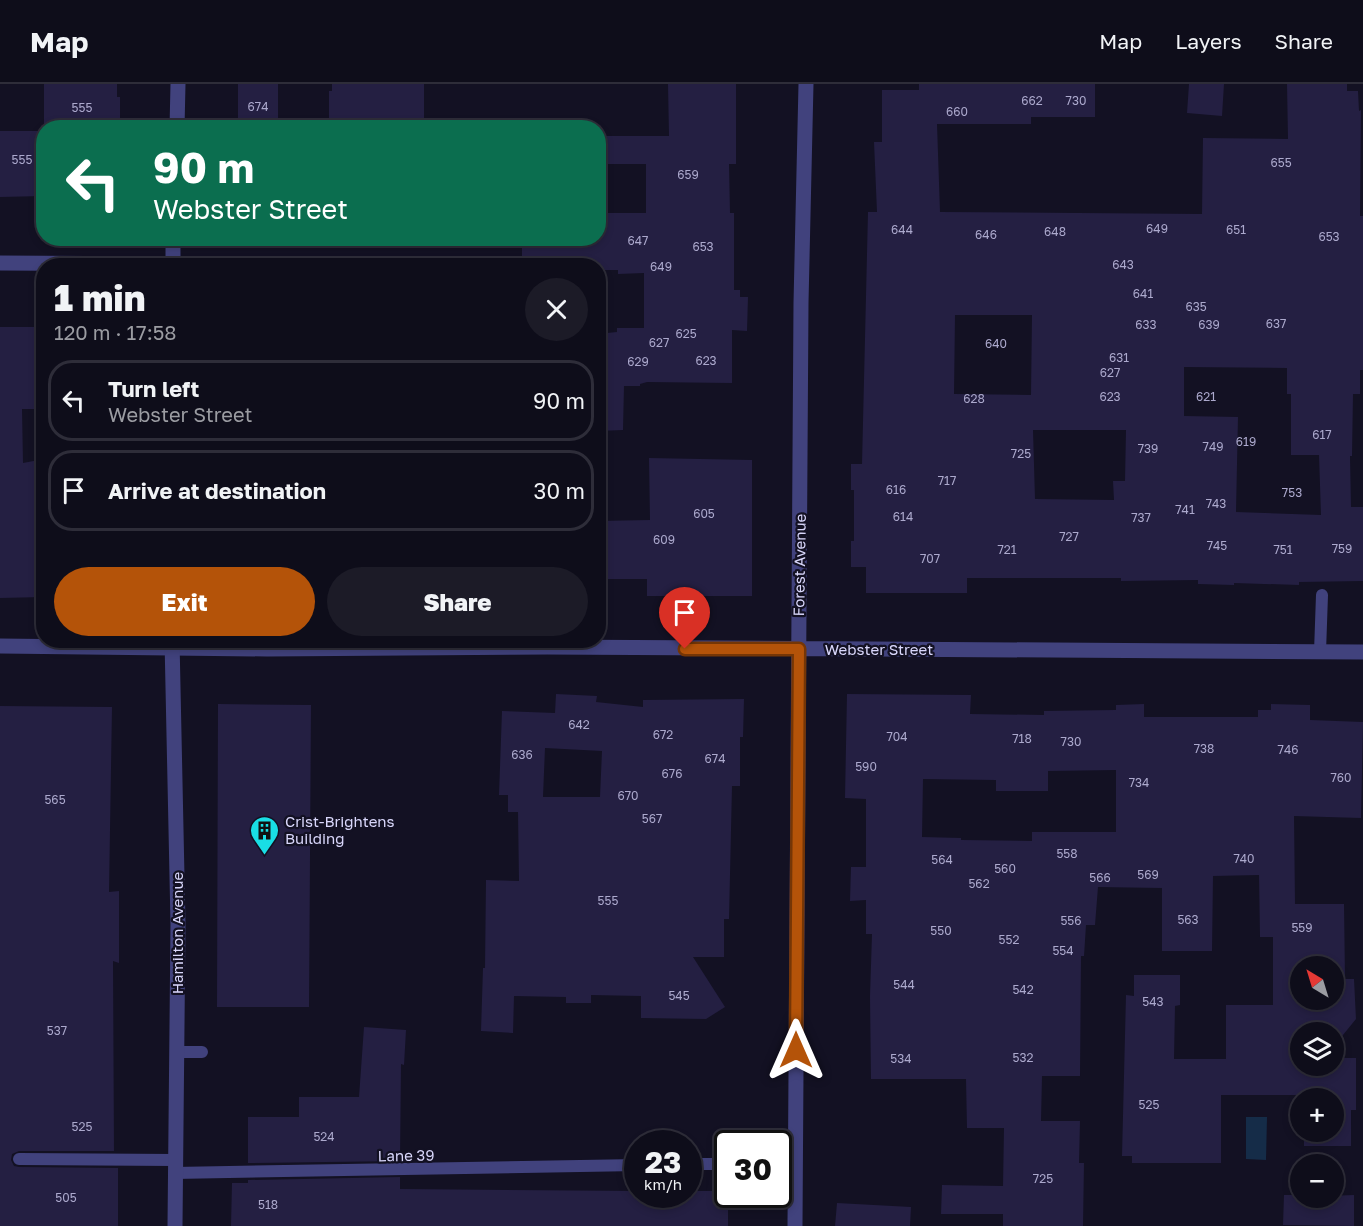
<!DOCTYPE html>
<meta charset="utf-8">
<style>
body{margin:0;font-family:"Golos Text",sans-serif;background:#1c1b27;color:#f1f3f6;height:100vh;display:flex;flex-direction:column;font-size:22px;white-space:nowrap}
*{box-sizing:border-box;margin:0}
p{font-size:20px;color:#9b9ca2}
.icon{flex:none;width:33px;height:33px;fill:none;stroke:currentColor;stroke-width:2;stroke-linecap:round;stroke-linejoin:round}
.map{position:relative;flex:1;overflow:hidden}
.panel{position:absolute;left:36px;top:174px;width:570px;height:390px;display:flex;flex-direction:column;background:#0e0d1a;border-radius:24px;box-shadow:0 3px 9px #0003,0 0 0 2px #2e2d39}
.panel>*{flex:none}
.banner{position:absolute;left:36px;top:36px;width:570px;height:126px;border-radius:24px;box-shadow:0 3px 9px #0003,0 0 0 2px #2e2d39;background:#0b6e4f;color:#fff;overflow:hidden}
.needle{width:39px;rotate:322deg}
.fabs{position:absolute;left:1290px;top:872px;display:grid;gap:12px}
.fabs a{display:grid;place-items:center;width:54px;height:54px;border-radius:50%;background:#0e0d1a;box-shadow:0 3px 9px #0003,0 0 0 2px #2e2d39;font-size:30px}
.speed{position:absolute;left:624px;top:1046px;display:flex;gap:12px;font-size:30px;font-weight:700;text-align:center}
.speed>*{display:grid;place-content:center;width:78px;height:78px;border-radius:50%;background:#0e0d1a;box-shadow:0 3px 9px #0003,0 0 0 2px #2e2d39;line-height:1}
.speed small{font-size:15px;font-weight:400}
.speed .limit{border:3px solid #111;border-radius:9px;background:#fff;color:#111}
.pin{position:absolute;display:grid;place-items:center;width:51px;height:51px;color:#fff;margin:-62px -26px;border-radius:50% 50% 50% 0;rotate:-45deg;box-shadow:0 0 6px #0007}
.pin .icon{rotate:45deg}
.me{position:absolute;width:66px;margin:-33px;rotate:0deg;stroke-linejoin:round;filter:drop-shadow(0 0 4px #0008)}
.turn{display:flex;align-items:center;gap:21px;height:126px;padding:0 18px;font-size:27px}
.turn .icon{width:78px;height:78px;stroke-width:2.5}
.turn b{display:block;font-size:42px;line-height:51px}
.round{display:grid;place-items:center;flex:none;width:63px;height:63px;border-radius:32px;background:#1c1b27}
.summary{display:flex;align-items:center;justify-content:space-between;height:102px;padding:0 18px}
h1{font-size:36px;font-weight:800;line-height:45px}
.cta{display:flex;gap:12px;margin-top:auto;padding:12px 18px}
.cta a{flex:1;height:69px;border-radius:36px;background:#b45309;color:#fff;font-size:24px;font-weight:800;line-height:69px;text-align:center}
.cta a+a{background:#1c1b27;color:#f1f3f6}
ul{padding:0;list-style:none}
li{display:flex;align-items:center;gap:18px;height:81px;margin:0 12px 9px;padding:0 6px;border:3px solid #2e2d39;border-radius:24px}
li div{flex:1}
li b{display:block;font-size:22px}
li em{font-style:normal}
header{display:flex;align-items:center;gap:36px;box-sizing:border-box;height:84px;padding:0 30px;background:#0e0d1a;border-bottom:2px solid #2e2d39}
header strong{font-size:28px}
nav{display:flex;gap:33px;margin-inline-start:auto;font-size:21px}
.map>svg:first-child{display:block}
</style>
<header>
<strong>Map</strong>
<nav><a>Map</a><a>Layers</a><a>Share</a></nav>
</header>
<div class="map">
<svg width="1363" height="1142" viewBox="0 0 1363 1142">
<rect width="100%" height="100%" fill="#131123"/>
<path fill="#152c48" d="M 1246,1033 L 1267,1033 L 1266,1076 L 1246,1075 Z"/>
<path fill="#241f42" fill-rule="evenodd" d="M 44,0 L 117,0 L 117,13 L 120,13 L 120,43 L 44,44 Z
M 238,0 L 278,0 L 278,44 L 238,44 Z
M 332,0 L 424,0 L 424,37 L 357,37 L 357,44 L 329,44 L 329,7 L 332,7 Z
M 668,0 L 736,0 L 736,80 L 729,80 L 730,129 L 734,129 L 734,206 L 740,206 L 740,213 L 748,213 L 747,247 L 732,246 L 732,299 L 647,298 L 640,300 L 640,302 L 624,302 L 623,346 L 598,347 L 598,319 L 601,319 L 601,252 L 607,251 L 607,249 L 617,248 L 617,244 L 644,244 L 644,189 L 618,190 L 618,186 L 600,186 L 600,182 L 522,182 L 522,154 L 601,154 L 601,129 L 646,129 L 646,80 L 598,80 L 598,52 L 669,52 Z
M 919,0 L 1095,0 L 1095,33 L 1031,33 L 1031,40 L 937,40 L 940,128 L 1202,130 L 1203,54 L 1288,55 L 1287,0 L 1347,0 L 1347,7 L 1358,7 L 1359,27 L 1361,26 L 1360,132 L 1363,132 L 1363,286 L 1360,286 L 1360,310 L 1353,310 L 1352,372 L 1350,372 L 1351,423 L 1363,423 L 1363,497 L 1299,498 L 1299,501 L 1234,499 L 1234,501 L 1198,500 L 1198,496 L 1121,497 L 1121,494 L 967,494 L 967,509 L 866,509 L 866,483 L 851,483 L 851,457 L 854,457 L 854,406 L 851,406 L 851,380 L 862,380 L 868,128 L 877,128 L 874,58 L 882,58 L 882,6 L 919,6 ZM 955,231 L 1032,231 L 1031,311 L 954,310 ZM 1184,283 L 1287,284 L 1287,310 L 1291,310 L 1291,371 L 1319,371 L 1321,431 L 1236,428 L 1238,333 L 1184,332 ZM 1033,346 L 1126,346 L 1125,397 L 1113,397 L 1114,416 L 1035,415 Z
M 1189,0 L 1224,0 L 1222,32 L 1187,29 Z
M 0,47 L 44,47 L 44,112 L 0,113 Z
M 0,243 L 44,243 L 44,325 L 22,325 L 23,379 L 44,375 L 44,513 L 0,514 Z
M 649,374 L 752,376 L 752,512 L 691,512 L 684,510 L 679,512 L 647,512 L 647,495 L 598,495 L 598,437 L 650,436 Z
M 556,610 L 597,612 L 596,618 L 643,623 L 643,616 L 744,615 L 743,653 L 740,653 L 740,702 L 732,702 L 729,835 L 724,835 L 724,873 L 693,873 L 725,923 L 706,935 L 641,934 L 641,912 L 591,911 L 591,919 L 566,919 L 566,913 L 514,912 L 513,949 L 481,947 L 483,884 L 485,884 L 486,796 L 519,797 L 518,728 L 508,728 L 508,711 L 499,711 L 502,627 L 555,629 ZM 545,664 L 602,667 L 600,713 L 543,713 Z
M 847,610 L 971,611 L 970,630 L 1044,631 L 1044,627 L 1116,626 L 1116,621 L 1144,620 L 1144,633 L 1258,633 L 1258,626 L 1271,626 L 1271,620 L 1310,621 L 1310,636 L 1363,638 L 1361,734 L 1294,732 L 1295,820 L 1344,820 L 1345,895 L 1354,895 L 1356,935 L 1334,962 L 1334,948 L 1300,948 L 1300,981 L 1334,981 L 1334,974 L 1356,974 L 1356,1026 L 1351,1026 L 1351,1062 L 1304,1062 L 1304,1047 L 1299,1047 L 1299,1011 L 1221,1011 L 1221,1079 L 1132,1079 L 1132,1072 L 1122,1072 L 1126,911 L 1134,912 L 1134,891 L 1180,891 L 1180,921 L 1175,922 L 1174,975 L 1226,975 L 1226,921 L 1273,921 L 1273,853 L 1260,853 L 1259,791 L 1213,792 L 1212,867 L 1162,867 L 1162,804 L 1098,803 L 1095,841 L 1086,841 L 1084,872 L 1081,872 L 1080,992 L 1042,992 L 1041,1037 L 1080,1037 L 1079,1079 L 1084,1079 L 1083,1142 L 1003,1142 L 1003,1130 L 941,1130 L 942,1101 L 1003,1102 L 1004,1044 L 967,1044 L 966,995 L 871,995 L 870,912 L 872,850 L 866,850 L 866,816 L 850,817 L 851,783 L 866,783 L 866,715 L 845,714 ZM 1116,686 L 1116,748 L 1032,748 L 1032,757 L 961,756 L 961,754 L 922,753 L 923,695 L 996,696 L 996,707 L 1048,707 L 1048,687 ZM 1300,882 L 1334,882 L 1334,915 L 1300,915 ZM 1300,1014 L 1334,1014 L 1334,1047 L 1300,1047 Z
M 218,620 L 311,621 L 309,923 L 217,923 Z
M 0,622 L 112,623 L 109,808 L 119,807 L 119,879 L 113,877 L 114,1067 L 19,1067 L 12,1070 L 11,1076 L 14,1082 L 19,1083 L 118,1084 L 118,1142 L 0,1142 Z
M 364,943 L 406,946 L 404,981 L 401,980 L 400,1077 L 248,1079 L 248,1033 L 299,1033 L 299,1013 L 359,1013 Z
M 400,1093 L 400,1105 L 638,1107 L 638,1110 L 688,1110 L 688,1107 L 728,1107 L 728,1142 L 231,1142 L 232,1099 L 248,1099 L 248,1096 Z
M 1284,1111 L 1300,1111 L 1300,1113 L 1354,1111 L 1354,1142 L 1283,1141 Z
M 837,1119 L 911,1123 L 910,1142 L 835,1142 Z"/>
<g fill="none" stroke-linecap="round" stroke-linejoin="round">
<path stroke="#41427d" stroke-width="12" d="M 685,565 L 685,518
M 1320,568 L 1322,511
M 176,968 L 202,968
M 19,1075 L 175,1076
M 778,1079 L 796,1078
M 688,1080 L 728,1080
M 174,1089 L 638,1081"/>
<path stroke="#41427d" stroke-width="15" d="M 0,179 L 173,180
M 0,562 L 267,565 L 547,563 L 1363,568
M 795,1142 L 801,219 L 806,0"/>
<path stroke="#41427d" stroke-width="15" d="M 177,44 L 178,0
M 173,182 L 173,154
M 172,556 L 178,840 L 175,1142"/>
</g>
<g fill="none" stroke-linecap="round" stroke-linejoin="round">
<defs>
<path id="route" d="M 685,565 L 799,565 L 796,966"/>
</defs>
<use href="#route" stroke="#753606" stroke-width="15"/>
<use href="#route" stroke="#b45309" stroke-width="10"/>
</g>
<defs>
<symbol id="building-pin" viewBox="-11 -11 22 30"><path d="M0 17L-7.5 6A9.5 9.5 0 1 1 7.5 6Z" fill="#19dee5" stroke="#131123"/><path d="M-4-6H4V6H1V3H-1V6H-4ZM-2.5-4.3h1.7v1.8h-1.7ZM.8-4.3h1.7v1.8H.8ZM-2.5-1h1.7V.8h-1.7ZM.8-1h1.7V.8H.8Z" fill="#111"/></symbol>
</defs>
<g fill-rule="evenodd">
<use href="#building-pin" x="248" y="730" width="33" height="45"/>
</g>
<g text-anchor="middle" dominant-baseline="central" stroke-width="4.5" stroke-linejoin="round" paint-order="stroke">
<g font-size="12" fill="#aca9cd">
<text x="1032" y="16">662</text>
<text x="1076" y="16">730</text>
<text x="258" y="22">674</text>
<text x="82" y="23">555</text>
<text x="957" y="27">660</text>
<text x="22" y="75">555</text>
<text x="1281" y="78">655</text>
<text x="688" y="90">659</text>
<text x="1157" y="144">649</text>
<text x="902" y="145">644</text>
<text x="1236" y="145">651</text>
<text x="1055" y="147">648</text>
<text x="986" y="150">646</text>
<text x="1329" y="152">653</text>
<text x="638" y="156">647</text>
<text x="703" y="162">653</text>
<text x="1123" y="180">643</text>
<text x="661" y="182">649</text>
<text x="1143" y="209">641</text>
<text x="1196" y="222">635</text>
<text x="1276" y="239">637</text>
<text x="1146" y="240">633</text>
<text x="1209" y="240">639</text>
<text x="686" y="249">625</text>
<text x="659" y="258">627</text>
<text x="996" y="259">640</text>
<text x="1119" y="273">631</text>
<text x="706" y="276">623</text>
<text x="638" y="277">629</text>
<text x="1110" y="288">627</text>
<text x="1110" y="312">623</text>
<text x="1206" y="312">621</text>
<text x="974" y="314">628</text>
<text x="1322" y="350">617</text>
<text x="1246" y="357">619</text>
<text x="1213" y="362">749</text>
<text x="1148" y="364">739</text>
<text x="1021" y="369">725</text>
<text x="947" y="396">717</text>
<text x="896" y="405">616</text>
<text x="1292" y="408">753</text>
<text x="1216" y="419">743</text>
<text x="1185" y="425">741</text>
<text x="704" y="429">605</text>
<text x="903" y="432">614</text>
<text x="1141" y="433">737</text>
<text x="1069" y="452">727</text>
<text x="664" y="455">609</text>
<text x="1217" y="461">745</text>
<text x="1342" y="464">759</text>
<text x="1007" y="465">721</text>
<text x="1283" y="465">751</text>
<text x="930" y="474">707</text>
<text x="579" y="640">642</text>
<text x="663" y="650">672</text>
<text x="897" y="652">704</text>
<text x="1022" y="654">718</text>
<text x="1071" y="657">730</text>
<text x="1204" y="664">738</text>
<text x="1288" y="665">746</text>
<text x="522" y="670">636</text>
<text x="715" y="674">674</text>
<text x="866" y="682">590</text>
<text x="672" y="689">676</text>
<text x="1341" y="693">760</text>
<text x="1139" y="698">734</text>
<text x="628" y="711">670</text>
<text x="55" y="715">565</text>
<text x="652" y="734">567</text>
<text x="1067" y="769">558</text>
<text x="1244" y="774">740</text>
<text x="942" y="775">564</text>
<text x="1005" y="784">560</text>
<text x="1148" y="790">569</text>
<text x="1100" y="793">566</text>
<text x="979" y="799">562</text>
<text x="608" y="816">555</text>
<text x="1188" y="835">563</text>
<text x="1071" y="836">556</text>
<text x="1302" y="843">559</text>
<text x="941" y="846">550</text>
<text x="1009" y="855">552</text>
<text x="1063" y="866">554</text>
<text x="904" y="900">544</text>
<text x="1023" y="905">542</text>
<text x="679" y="911">545</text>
<text x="1153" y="917">543</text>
<text x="57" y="946">537</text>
<text x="1023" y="973">532</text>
<text x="901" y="974">534</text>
<text x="1149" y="1020">525</text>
<text x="82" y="1042">525</text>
<text x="324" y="1052">524</text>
<text x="1043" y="1094">725</text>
<text x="66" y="1113">505</text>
<text x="268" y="1120">518</text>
</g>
<g font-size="15" fill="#d9d7fb" stroke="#131123">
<text transform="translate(799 481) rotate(-89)">Forest Avenue</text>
<text x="879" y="565">Webster Street</text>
<text transform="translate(177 849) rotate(-90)">Hamilton Avenue</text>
<text transform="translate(406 1071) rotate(-1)">Lane 39</text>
</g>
<g font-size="15" fill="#d9d7fb" stroke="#131123" text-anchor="start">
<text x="285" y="737">Crist-Brightens<tspan x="285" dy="17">Building</tspan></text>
</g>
</g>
</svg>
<div class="fabs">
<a><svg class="needle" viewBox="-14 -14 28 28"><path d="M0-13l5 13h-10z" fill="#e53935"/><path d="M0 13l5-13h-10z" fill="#9b9ca2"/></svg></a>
<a><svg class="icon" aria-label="layers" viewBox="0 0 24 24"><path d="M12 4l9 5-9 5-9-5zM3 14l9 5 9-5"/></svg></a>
<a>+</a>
<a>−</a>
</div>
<div class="speed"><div>23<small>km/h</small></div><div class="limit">30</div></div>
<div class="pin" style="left:685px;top:565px;background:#d93025"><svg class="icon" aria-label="arrive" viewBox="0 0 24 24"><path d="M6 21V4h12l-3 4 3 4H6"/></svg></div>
<svg class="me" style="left:796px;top:966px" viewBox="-20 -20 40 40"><path d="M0-17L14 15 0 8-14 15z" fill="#b45309" stroke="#fff" stroke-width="4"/></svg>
<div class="banner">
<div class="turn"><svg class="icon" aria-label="left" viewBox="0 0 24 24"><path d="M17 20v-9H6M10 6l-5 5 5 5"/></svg><div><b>90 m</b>Webster Street</div></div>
</div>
<section class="panel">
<div class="summary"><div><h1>1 min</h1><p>120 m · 17:58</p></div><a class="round"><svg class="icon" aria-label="close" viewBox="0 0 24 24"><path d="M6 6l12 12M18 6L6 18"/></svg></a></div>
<ul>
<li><svg class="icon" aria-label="left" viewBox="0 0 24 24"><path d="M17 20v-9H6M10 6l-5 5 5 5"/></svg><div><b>Turn left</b><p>Webster Street</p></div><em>90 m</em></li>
<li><svg class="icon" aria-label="arrive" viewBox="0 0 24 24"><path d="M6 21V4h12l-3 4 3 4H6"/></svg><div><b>Arrive at destination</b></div><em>30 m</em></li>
</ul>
<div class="cta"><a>Exit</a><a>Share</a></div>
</section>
</div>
